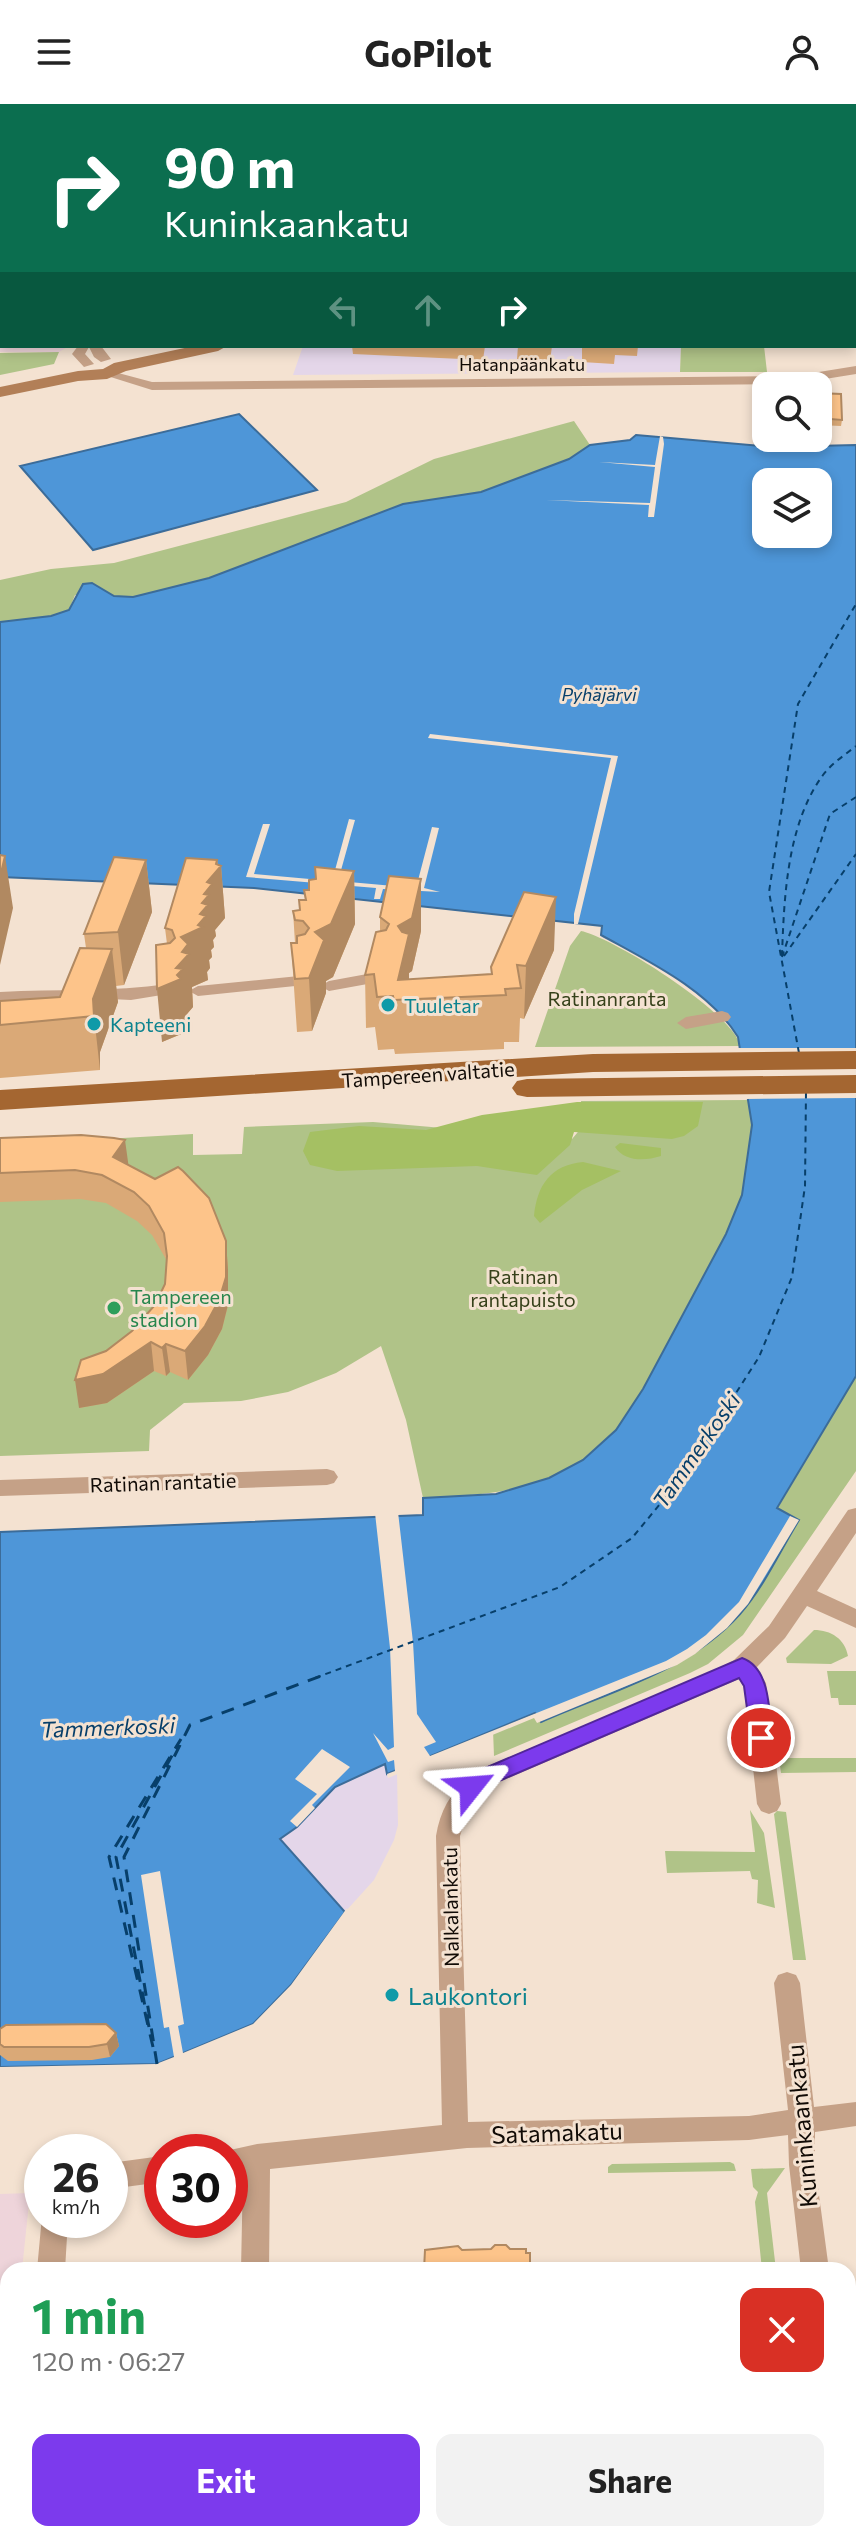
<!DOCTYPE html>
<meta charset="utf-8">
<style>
body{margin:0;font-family:Commissioner,sans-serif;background:#f2f2f2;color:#222;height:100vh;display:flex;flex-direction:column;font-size:30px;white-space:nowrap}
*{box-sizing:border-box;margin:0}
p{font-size:26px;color:#767676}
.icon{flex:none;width:44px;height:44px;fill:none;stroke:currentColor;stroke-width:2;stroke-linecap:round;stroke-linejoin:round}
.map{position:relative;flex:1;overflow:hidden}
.details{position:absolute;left:0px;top:2158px;width:856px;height:280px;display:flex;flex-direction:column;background:#fff;border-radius:24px 24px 0 0;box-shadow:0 4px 12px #0003}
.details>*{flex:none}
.guide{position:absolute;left:0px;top:0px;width:856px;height:244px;box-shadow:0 4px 12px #0003;background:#0b6e4f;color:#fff;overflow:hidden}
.tools{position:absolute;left:752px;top:268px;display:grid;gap:16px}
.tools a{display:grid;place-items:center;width:80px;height:80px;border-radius:16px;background:#fff;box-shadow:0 4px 12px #0003;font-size:40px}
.speed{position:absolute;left:24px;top:2030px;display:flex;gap:16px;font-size:40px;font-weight:700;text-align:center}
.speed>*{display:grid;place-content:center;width:104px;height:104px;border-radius:50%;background:#fff;box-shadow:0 4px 12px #0003;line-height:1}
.speed small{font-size:20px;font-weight:400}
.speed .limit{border:12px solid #d22;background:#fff;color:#111}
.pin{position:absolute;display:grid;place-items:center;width:68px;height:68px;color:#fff;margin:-34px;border:4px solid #fff;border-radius:50%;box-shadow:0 2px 8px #0007}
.me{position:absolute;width:88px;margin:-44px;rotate:62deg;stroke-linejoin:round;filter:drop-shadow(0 0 6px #0008)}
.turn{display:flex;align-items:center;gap:28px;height:168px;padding:0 32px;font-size:36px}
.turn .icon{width:104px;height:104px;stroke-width:2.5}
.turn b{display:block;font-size:56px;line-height:68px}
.lanes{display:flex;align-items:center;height:76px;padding:0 32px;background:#0003;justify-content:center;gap:40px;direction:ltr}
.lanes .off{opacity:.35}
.round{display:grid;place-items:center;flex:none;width:84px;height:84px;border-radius:16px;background:#f2f2f2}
.head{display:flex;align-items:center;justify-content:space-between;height:136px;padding:0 32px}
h1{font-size:48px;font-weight:700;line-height:60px;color:#1e9e55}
.primary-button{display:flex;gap:16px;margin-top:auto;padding:16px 32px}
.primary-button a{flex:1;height:92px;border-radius:16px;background:#7c3aed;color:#fff;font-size:32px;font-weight:700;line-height:92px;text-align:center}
.primary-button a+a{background:#f2f2f2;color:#222}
header{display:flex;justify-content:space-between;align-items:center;height:104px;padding:0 32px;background:#fff;font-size:36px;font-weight:700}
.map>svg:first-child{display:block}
</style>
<header><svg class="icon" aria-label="menu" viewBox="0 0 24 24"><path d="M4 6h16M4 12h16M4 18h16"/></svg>GoPilot<svg class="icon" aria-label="person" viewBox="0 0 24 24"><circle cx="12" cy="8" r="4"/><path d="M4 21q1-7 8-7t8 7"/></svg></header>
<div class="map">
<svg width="856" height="2438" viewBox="0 0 856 2438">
<rect width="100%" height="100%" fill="#f4e2d1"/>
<path fill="#e4d6e9" d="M 303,242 L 681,242 L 680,268 L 293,271 Z
M 385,1660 L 397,1668 L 398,1721 L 394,1736 L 374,1776 L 345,1808 L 280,1735 L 297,1723 L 335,1683 Z"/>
<path fill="#eed4da" d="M 0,0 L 77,0 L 2,2 L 2,242 L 69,242 L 59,248 L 0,248 Z
M 30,2089 L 22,2166 L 8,2166 L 8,2302 L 0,2379 L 0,2090 Z"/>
<path fill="#b0c388" d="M 681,242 L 764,242 L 767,268 L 680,268 Z
M 59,248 L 54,260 L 0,271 L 0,249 Z
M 574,317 L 590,341 L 569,355 L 481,388 L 403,400 L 209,474 L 133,493 L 75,491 L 69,506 L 51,512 L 0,518 L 0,476 L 51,465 L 114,459 L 346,398 L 434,355 Z
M 581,827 C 614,834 735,910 740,942 L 535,943 L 570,842 Z
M 749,996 C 753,1028 752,1062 741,1093 C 728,1131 707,1166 687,1202 C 659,1254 633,1324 581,1357 C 531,1389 481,1391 423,1394 L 406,1316 L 381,1242 L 336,1269 L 288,1288 L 241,1297 L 184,1299 L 150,1326 L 149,1347 L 0,1352 L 0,1041 L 193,1030 L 193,1051 L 242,1050 L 244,1023 L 373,1018 L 572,1035 L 583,1022 L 581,997 Z
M 856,1272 L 856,1367 L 743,1531 L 708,1560 L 690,1569 L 494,1652 L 493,1626 L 536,1609 L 777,1405 Z
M 814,1526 C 831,1526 845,1535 848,1552 L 831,1560 L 787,1559 L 786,1554 Z
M 827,1567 L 856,1567 L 856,1601 L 839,1601 L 838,1594 L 831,1594 Z
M 779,1654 L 856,1654 L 856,1668 L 781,1669 Z
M 750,1706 L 764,1729 L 775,1804 L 757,1799 L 758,1776 L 752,1775 L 750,1767 L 667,1769 L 665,1747 L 755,1748 Z
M 777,1707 L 786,1708 L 806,1856 L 793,1856 L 774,1710 Z
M 730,2058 L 734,2060 L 736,2067 L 608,2069 L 608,2063 L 612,2060 Z
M 785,2064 L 767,2089 L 776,2166 L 762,2166 L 755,2098 L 758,2088 L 753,2083 L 751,2065 Z
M 510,2430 L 706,2430 L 707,2438 L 511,2438 Z"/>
<path fill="#a5c063" d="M 577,998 L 703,998 L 698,1022 L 684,1032 L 672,1035 L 574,1028 L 570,1041 L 537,1071 L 477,1062 L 337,1067 L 310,1061 L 303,1047 L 310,1028 L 359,1022 L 426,1026 L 482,1011 Z
M 620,1039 L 661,1044 L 661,1052 C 645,1057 625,1058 615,1043 Z
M 583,1058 L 621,1067 L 582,1086 L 540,1119 L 534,1112 C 537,1081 551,1061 583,1058 Z"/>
<path fill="#4e96d8" stroke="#3c6c99" stroke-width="2" fill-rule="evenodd" d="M 239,310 L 317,386 L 93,446 L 20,362 Z
M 636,331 L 773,343 L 856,341 L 856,1272 L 777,1404 L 799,1416 C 780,1447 764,1483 740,1510 C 688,1568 610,1587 541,1618 L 535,1609 L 387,1670 L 385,1660 L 335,1683 L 297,1723 L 280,1735 L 345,1808 L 291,1881 L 253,1920 L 157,1960 L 0,1963 L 0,1428 L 423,1411 L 423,1394 L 496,1390 L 549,1374 L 583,1356 L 616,1326 L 643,1285 L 726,1130 L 742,1091 L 752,1021 L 738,933 C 709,886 648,857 601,831 L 602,822 L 254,784 L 0,773 L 0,518 L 51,512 L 69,506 L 83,480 L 92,479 L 114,492 L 133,493 L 209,474 L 403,400 L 481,388 L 569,355 L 590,341 L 630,336 ZM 766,378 L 818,378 L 818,430 L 766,430 Z"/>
<path fill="#f4e2d1" d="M 660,332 L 663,333 L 664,340 L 654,413 L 648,413 L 649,401 L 546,396 L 650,399 L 655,363 L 599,358 L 655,361 Z
M 430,630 L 618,652 L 578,820 L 574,820 L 574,810 L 611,654 L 428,634 Z
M 349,715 L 355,716 L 338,777 L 416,784 L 432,723 L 439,724 L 424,784 L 440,788 L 383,785 L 380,795 L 374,795 L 376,784 L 246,773 L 263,720 L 270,720 L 254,770 L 332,777 Z
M 736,944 L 856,944 L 856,994 L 745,995 Z
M 398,1408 L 413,1538 L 417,1610 L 436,1638 L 424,1643 L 430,1652 L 666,1557 L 687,1545 L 706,1531 L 739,1498 L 790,1412 L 799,1416 L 748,1500 L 727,1524 L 695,1550 L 677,1561 L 537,1619 L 534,1614 L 388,1674 L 387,1670 L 395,1667 L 394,1656 L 388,1658 L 373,1629 L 388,1646 L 394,1643 L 390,1544 L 375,1409 Z
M 322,1645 L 350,1663 L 312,1701 L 315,1704 L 297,1723 L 290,1717 L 317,1690 L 295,1675 Z
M 160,1767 L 184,1920 L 178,1922 L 183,1949 L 253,1920 L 291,1881 L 347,1804 L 348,1808 L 294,1884 L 255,1924 L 157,1964 L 0,1967 L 0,1963 L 156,1960 L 174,1953 L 169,1923 L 164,1924 L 141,1771 Z"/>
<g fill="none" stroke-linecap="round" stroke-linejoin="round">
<path stroke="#073f6a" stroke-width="2" stroke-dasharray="6 5" stroke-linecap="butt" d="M 782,852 C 784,793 787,720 823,671 C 832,659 845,651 856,642
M 784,852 L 856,750
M 782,853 L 830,710 L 856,693
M 799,949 L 769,788 L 798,600 L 856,500
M 315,1574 L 560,1483 L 632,1434 L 683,1372 L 759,1253 L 792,1173 L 805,1082 L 806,987"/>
<path stroke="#073f6a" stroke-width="3" stroke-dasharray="13 10" stroke-linecap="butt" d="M 149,1923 L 116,1753 L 174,1648
M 153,1943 L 109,1753 L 181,1635
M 157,1960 L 124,1753 L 190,1621 L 321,1572"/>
<path fill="#c5a187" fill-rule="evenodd" d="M 854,82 L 856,82 L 856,88 L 854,88 Z
M 78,242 L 101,242 L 111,255 L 101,258 L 94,253 L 89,243 L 85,250 L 94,260 L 84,263 L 72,250 Z
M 856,262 L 856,270 L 794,280 L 152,286 L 101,270 L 107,266 L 152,278 L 794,272 Z
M 378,868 L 384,869 L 387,873 L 384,877 L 329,887 L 320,882 L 329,877 Z
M 299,872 L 305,873 L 308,877 L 305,881 L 198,892 L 189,887 L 198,882 Z
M 168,880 L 174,881 L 177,885 L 174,889 L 131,896 L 89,894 L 0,898 L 0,888 C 56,885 113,888 168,880 Z
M 722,907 L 728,909 L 731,913 L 728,917 L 686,925 L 677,919 L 686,913 Z
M 327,1365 L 334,1367 L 338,1373 L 334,1379 L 327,1381 L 0,1392 L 0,1376 Z
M 856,1404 L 856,1429 L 817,1487 L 856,1505 L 856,1524 L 807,1502 L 785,1534 L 756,1564 L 766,1579 L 781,1700 L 777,1707 L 769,1710 L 761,1707 L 757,1700 L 744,1582 L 739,1575 L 499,1678 L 469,1703 L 460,1732 L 468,2018 L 749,2012 L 788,2006 L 774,1879 L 778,1871 L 787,1868 L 796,1871 L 800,1879 L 814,2003 L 856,1998 L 856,2022 L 815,2028 L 815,2061 L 829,2166 L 801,2166 L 789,2061 L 788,2031 L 749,2036 L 467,2044 L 270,2065 L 269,2166 L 241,2166 L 243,2068 L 230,2070 L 230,2048 L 221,2048 L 257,2040 L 442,2021 L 436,1732 C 441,1701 456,1680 483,1664 L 699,1574 L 734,1556 L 769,1522 L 848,1406 Z
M 162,2052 L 162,2078 L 110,2085 L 110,2059 Z
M 42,2112 L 42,2116 L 68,2116 L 65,2166 L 37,2166 Z
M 848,2416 L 856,2419 L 856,2438 L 833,2438 L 832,2430 L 848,2430 Z
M 12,2430 L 42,2430 L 41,2438 L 11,2438 Z
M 238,2430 L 268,2430 L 267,2438 L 237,2438 Z"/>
<path fill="#b27f57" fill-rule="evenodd" d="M 480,0 L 494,0 L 495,2 L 481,2 Z
M 194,242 L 227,242 L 218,247 L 126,267 L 107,275 L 78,277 L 0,293 L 0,283 L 78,267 L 103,265 L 114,259 Z"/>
<path fill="#a46631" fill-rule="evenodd" d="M 856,947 L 856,965 L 593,968 L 0,1006 L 0,986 L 593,950 Z
M 856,971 L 856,989 L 527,993 L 517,991 L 512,984 L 517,977 L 527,975 Z"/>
</g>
<path fill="#daa977" d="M 352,242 L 485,242 L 483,256 L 353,250 Z
M 518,242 L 552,242 L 550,257 L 517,255 Z
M 582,242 L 638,242 L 637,252 L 615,251 L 614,260 L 582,258 Z
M 818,289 L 842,316 L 841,322 L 818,321 Z
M 146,756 L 152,808 L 124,881 L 116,882 L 118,898 L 100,948 L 100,966 L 0,974 L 0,897 L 60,893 L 86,844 L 84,830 Z
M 217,756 L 218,761 L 221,762 L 225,814 L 215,826 L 216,832 L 213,836 L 214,843 L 211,846 L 212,853 L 209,856 L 210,864 L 207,868 L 208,876 L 192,883 L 193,903 L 187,910 L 186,928 L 162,938 L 167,840 L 165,824 Z
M 354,767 L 355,820 L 333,873 L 326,877 L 326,889 L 312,927 L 297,928 L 291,839 L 295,839 L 293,807 L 299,806 L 305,796 L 304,786 L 309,786 L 315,775 Z
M 421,775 L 421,827 L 412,867 L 409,869 L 409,875 L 491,871 L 491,863 L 554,846 L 524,915 L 520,914 L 519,938 L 504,938 L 504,945 L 395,950 L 394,945 L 378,946 L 375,923 L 366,924 L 365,871 L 380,827 L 380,813 Z
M 0,1034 L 128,1061 L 226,1137 L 228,1166 L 228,1201 L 222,1225 L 208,1251 L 188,1276 L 170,1268 L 166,1272 L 154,1267 L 107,1299 L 79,1304 L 106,1247 L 132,1227 L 155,1201 L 165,1180 L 167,1157 L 152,1131 L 137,1117 L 106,1099 L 80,1095 L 0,1098 Z
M 0,1925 L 116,1929 L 119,1942 L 110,1953 L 92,1956 L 8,1957 L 0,1951 Z"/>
<path fill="#b18961" d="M 854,48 L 856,48 L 856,73 L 854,73 Z
M 5,752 L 13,804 L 0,861 L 0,773 Z
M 146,756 L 152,808 L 124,881 L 118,828 Z
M 217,756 L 218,765 L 221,762 L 225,814 L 215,826 L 216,832 L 213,836 L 214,843 L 211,846 L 212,853 L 209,856 L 210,864 L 207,868 L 208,876 L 192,883 L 193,903 L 187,910 L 186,928 L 162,938 L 157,885 L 176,864 L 181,833 L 200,810 L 207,778 Z
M 354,767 L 355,820 L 333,873 L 326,877 L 326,889 L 312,927 L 309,874 L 315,828 Z
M 421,775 L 421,827 L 412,867 L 409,869 L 409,883 L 398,896 L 398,822 Z
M 556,793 L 554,846 L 524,915 L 526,862 Z
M 112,845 L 118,898 L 100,948 L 100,966 L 94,912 L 93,895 Z
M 125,1036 L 129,1065 L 113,1053 Z
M 226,1137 L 228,1166 L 228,1201 L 222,1225 L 208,1251 L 188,1276 L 185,1247 Z
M 151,1238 L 154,1267 L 107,1299 L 79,1304 L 75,1276 Z
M 166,1240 L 170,1268 L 166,1272 L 162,1244 Z
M 116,1929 L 119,1942 L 110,1953 L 107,1940 Z"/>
<path fill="#fdc48a" stroke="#b18961" stroke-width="2" d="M 271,0 L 363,0 L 363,2 L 271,2 Z
M 760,0 L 771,0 L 771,2 L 761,2 Z
M 792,0 L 812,0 L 815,2 L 793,2 Z
M 845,0 L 856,0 L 856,48 L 854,48 L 854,2 L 845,2 Z
M 818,289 L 841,290 L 842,316 L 818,314 Z
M 0,751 L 5,752 L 0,773 Z
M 114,753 L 146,756 L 118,828 L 84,830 Z
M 186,754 L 217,756 L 216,760 L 221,762 L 207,778 L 212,780 L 204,790 L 209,791 L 202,799 L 208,801 L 200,810 L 206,812 L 198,821 L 203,823 L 181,833 L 188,840 L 182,848 L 189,850 L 176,864 L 183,865 L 177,871 L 181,875 L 157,885 L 156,841 L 170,839 L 175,834 L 172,826 L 165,824 Z
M 315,763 L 354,767 L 331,820 L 315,828 L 324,836 L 309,874 L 295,875 L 291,839 L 297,839 L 297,832 L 305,830 L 309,824 L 303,817 L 295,816 L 293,807 L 300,806 L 299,796 L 306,796 L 304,786 L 309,786 L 309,776 L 316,775 Z
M 389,772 L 421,775 L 412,814 L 398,822 L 402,828 L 409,830 L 398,876 L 492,870 L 491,863 L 524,788 L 556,793 L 526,862 L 517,861 L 521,884 L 505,885 L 506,891 L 394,896 L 393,892 L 377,893 L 374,870 L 365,871 L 376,828 L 386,826 L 389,820 L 380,813 Z
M 80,844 L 112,845 L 93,895 L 94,912 L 0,921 L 0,897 L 60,893 Z
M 81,1031 L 114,1034 L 125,1036 L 113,1053 L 155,1075 L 178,1063 L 183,1067 L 209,1094 L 226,1137 L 226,1173 L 219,1196 L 205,1222 L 185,1247 L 166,1240 L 162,1244 L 151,1238 L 103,1270 L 75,1276 L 81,1256 L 106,1247 L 132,1227 L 155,1201 L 165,1180 L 167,1152 L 164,1129 L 149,1102 L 134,1088 L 102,1071 L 75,1066 L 0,1069 L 0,1034 Z
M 106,1920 L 116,1929 L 107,1940 L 89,1943 L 4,1943 L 0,1940 L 0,1925 L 6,1921 Z
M 495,2141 L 506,2141 L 510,2145 L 526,2145 L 526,2149 L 530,2149 L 530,2166 L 424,2166 L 425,2146 L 458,2142 L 462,2146 L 491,2145 Z"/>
<path fill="#7c3aed" stroke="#51269a" stroke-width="2" d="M 742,1554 C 771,1564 769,1608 772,1634 L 769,1640 L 761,1642 L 754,1640 L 751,1634 L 744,1582 L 739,1574 L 499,1677 C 487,1685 477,1695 464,1690 L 461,1683 L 464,1677 L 483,1665 Z"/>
<g fill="#0f9aa8" stroke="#f4e2d1" stroke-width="3">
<circle cx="388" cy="901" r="8"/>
<circle cx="94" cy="920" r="8"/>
<circle cx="392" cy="1891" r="8"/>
</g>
<circle fill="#2e9e5b" stroke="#f4e2d1" stroke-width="3" cx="114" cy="1204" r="8"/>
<g text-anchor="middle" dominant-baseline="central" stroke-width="6" stroke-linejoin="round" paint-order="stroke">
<g font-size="18" fill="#110b06" stroke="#f4e2d1">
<text x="522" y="260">Hatanpäänkatu</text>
</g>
<g font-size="18" font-style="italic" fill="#073f6a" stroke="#f4e2d1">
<text x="599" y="590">Pyhäjärvi</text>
</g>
<g font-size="20" fill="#36411a" stroke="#f4e2d1">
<text x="607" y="894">Ratinanranta</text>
<text x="523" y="1172">Ratinan<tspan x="523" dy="23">rantapuisto</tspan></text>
</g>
<g font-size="20" fill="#0d838f" stroke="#f4e2d1" text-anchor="start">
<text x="404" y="901">Tuuletar</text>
<text x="110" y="920">Kapteeni</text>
</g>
<g font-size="20" fill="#110b06" stroke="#f4e2d1">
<text transform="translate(428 970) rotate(-4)">Tampereen valtatie</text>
<text transform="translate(163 1378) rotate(-2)">Ratinan rantatie</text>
<text transform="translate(450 1803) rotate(-91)">Nalkalankatu</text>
</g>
<g font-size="20" fill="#27864d" stroke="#f4e2d1" text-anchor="start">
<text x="130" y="1192">Tampereen<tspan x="130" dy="23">stadion</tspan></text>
</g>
<g font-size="22" font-style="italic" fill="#073f6a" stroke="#f4e2d1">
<text transform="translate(696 1346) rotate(-55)">Tammerkoski</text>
<text transform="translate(108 1623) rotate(-2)">Tammerkoski</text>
</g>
<g font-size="24" fill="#0d838f" stroke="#f4e2d1" text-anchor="start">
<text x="408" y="1891">Laukontori</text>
</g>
<g font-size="24" fill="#110b06" stroke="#f4e2d1">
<text transform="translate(801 2022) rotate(-95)">Kuninkaankatu</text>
<text transform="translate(557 2028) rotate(-2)">Satamakatu</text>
</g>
</g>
</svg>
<div class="tools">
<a><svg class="icon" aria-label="search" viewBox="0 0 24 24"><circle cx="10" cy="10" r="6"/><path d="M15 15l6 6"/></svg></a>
<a><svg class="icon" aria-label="layers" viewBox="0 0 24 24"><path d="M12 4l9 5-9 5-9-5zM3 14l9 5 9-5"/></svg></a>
</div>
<div class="speed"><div>26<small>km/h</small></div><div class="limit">30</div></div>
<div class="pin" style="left:761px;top:1634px;background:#d93025"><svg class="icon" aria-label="arrive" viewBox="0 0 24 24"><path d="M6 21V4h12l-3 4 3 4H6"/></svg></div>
<svg class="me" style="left:471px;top:1683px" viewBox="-20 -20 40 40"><path d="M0-17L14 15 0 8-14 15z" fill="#7c3aed" stroke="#fff" stroke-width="4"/></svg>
<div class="guide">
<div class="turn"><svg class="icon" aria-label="right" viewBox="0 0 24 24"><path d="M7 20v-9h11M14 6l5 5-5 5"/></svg><div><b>90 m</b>Kuninkaankatu</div></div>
<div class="lanes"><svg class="icon off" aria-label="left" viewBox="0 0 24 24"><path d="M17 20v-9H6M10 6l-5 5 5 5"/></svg><svg class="icon off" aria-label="ahead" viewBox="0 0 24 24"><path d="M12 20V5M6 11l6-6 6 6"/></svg><svg class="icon" aria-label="right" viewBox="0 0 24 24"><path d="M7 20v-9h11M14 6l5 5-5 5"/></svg></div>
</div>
<section class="details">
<div class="head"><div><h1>1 min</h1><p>120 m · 06:27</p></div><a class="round" style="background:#d93025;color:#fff"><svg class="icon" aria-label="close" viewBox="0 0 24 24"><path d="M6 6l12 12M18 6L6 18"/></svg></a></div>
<div class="primary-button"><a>Exit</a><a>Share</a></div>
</section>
</div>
